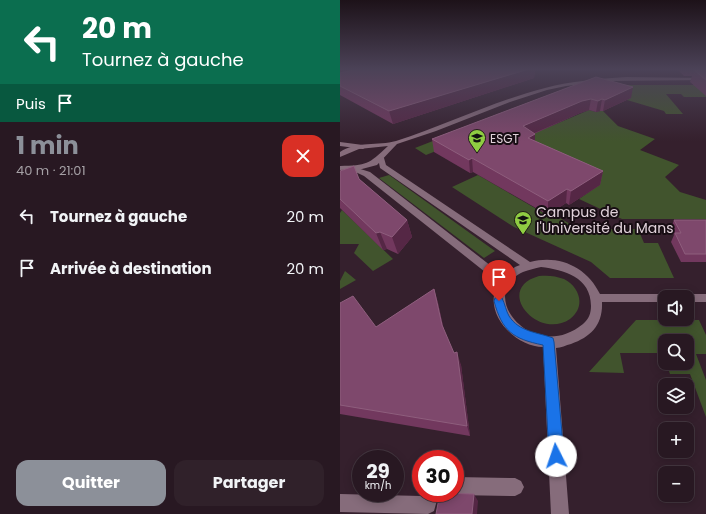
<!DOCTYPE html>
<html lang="fr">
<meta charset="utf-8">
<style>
body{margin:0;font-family:Poppins,sans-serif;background:#30212a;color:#f1f3f6;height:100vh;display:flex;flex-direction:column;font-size:15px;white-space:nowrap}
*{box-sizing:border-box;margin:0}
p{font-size:13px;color:#a5a0a5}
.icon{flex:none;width:22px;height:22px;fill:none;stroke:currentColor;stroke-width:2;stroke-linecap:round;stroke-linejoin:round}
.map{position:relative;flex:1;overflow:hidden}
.drawer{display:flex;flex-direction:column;background:#281822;width:340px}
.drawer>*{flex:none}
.guide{background:#0b6e4f;color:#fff;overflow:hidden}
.controls{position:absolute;left:318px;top:290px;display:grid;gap:8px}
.controls a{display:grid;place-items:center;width:36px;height:36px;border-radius:8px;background:#281822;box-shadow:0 2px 10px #0003,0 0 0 1px #443740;font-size:20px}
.speed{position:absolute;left:12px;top:450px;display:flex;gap:8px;font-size:20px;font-weight:700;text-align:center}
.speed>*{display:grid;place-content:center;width:52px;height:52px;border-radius:50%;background:#281822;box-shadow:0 2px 10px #0003,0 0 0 1px #443740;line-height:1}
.speed small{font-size:10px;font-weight:400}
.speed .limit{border:6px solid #d22;background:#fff;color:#111}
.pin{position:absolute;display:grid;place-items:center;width:34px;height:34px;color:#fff;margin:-41px -17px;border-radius:50% 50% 50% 0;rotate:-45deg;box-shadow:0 0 4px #0007}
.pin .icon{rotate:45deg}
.me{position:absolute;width:44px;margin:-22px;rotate:356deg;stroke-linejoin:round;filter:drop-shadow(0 0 3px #0008)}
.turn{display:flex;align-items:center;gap:14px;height:84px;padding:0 16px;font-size:18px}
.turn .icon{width:52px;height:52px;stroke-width:2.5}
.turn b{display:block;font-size:28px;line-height:34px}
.then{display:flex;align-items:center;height:38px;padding:0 16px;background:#0003;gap:8px;font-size:15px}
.round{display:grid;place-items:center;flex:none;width:42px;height:42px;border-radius:12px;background:#30212a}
.overview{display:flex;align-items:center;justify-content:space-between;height:68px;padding:0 16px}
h1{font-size:24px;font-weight:700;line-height:30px;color:#8c9099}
.button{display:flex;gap:8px;margin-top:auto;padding:8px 16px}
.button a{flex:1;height:46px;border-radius:12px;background:#8c9099;color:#fff;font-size:16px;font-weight:700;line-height:46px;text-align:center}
.button a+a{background:#30212a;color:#f1f3f6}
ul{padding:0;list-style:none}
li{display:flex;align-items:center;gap:12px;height:52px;padding:0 16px}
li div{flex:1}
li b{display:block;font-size:15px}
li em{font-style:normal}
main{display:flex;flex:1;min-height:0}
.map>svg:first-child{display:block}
</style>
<main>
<section class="drawer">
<div class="guide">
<div class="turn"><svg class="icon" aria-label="left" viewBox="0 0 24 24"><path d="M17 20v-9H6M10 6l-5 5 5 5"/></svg><div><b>20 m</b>Tournez à gauche</div></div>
<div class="then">Puis<svg class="icon" aria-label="arrive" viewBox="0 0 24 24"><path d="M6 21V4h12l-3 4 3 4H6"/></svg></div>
</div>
<div class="overview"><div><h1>1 min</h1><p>40 m · 21:01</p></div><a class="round" style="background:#d93025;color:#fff"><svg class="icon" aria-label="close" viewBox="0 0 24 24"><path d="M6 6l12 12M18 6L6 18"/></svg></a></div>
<ul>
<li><svg class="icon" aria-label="left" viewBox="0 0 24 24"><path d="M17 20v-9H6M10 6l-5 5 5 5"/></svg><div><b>Tournez à gauche</b></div><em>20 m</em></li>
<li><svg class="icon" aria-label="arrive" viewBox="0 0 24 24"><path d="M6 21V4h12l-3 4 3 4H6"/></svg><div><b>Arrivée à destination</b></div><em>20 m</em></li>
</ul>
<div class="button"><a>Quitter</a><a>Partager</a></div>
</section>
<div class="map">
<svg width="366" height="514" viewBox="0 0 366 514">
<rect width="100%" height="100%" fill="#35202d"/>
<path fill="#41542d" d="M 284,85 L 366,85 L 366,97 L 344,97 L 341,94 L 326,94 L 343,114 L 326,114 L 324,111 L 287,100 L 290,99 L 116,143 L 86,155 L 75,148 C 143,122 211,90 284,85 Z
M 249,110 L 256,112 L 260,111 L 263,111 L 278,126 L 315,139 L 300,150 L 339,165 L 325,177 L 340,192 L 366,200 L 366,219 L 282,219 L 239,199 L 259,185 L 183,138 Z
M 49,175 L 155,251 L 144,258 L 39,178 Z
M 138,175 L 207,215 L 211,213 L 232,225 L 233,229 L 298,229 L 304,243 L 318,243 L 334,278 L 270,278 L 251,262 L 174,227 L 112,187 Z
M 2,210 L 53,259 L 33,271 L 14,253 L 19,244 L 0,244 L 0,213 Z
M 5,271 L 16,280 L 0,289 L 0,281 Z
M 199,276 C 208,275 216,276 224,279 C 240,287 246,307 230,319 C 198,341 153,289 199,276 Z
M 296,320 L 359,320 L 366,335 L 366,354 L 356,354 L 366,380 L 366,417 L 350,374 L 330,374 L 326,363 L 347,363 L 347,341 L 325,341 L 325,358 L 323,353 L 280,353 L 284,373 L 249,372 Z"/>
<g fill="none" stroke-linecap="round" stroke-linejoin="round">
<path fill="#866c7b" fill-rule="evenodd" d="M 115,477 L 175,478 L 181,481 L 184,487 L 181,493 L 175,496 L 115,495 L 111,493 L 115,493 Z
M 81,493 L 99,493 L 94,511 L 88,514 L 0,512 L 0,494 L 81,496 Z"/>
<path fill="#866c7b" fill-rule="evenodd" d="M 0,142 L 23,145 L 26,147 L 23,149 L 0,146 Z
M 41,156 L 44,158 L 46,165 L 190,262 C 219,254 247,267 260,294 L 325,294 L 329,295 L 330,297 L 325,297 L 325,302 L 262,302 C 263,325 251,337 231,344 C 226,345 221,348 216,348 L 229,514 L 211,514 L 203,347 C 179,347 150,321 154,295 C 155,291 158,287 159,283 L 24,176 L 7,168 L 11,166 L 30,172 L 164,276 L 175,267 L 180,265 L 40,168 L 38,158 ZM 201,267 C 224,270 251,277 251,306 C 251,313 249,319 243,324 C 193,365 135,294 183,272 C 189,270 195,268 201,267 Z
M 347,294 L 366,294 L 366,302 L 347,302 L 347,297 L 342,297 Z"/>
<path fill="#866c7b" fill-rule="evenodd" d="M 286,77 L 366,78 L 366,80 L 266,81 L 226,86 L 207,90 L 170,102 L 96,131 L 57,144 L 37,165 L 22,169 L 0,170 L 0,166 C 27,165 28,165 48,146 L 19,149 L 0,157 L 0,152 C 17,141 38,146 56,141 C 106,125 154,101 205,88 C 231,81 258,79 286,77 Z"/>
</g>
<path fill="#72385e" d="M 0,69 L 195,69 L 194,78 L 53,124 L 0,95 Z
M 337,69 L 366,69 L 366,96 L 350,82 L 352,76 L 344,76 Z
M 256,77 L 291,98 L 263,111 L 260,111 L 256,112 L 249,110 L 240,113 L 194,134 L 195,134 L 195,141 L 263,171 L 260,185 L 229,205 L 226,203 L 208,215 L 133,172 L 130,173 L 94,152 L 92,139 Z
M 0,171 L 19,179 L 67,220 L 72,237 L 58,254 L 47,249 L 43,250 L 0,208 Z
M 334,220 L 366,220 L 366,262 L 341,262 L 331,242 L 334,235 L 331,228 Z
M 94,289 L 98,303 L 104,331 L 114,353 L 121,365 L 130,436 L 0,414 L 0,303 L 36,327 Z"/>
<path fill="#552745" d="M 0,69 L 43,69 L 0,80 Z
M 189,69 L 195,69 L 194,78 L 53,124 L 49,111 Z
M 293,87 L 291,98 L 263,111 L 265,100 Z
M 251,99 L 249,110 L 240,113 L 183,138 L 183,126 L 242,101 Z
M 262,99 L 260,111 L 256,112 L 258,101 Z
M 195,134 L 195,147 L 188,138 Z
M 132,158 L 133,172 L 130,173 L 129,160 Z
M 263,171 L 260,185 L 229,205 L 231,191 Z
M 227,189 L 226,203 L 208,215 L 208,201 Z
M 67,220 L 72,237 L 58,254 L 52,237 Z
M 40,232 L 47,249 L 43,250 L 36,233 Z
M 94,289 L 98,303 L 106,339 L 102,325 Z
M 117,352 L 121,365 L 130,436 L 127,426 Z
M 134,494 L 138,501 L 137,514 L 132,514 Z"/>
<path fill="#7e486c" stroke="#8e5e7d" d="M 17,69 L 189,69 L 49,111 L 0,86 L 0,73 Z
M 354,70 L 366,70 L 366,80 Z
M 256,77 L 293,87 L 265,100 L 262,99 L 258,101 L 251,99 L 242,101 L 183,126 L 195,134 L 188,138 L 263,171 L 231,191 L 227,189 L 208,201 L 132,158 L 129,160 L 92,139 Z
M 14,166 L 19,179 L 67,220 L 52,237 L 40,232 L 36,233 L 0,199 L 0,171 Z
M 334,220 L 366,220 L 366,254 L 345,254 L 335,233 L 341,233 Z
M 94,289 L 102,325 L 114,353 L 117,352 L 127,426 L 0,405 L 0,303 L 13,296 L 36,327 Z
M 100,493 L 134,494 L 132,514 L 96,514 Z"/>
<linearGradient id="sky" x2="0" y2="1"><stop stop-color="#1d1219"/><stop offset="0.49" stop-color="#4b4257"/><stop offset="1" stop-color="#4b4257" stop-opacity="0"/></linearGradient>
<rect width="366" height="141" fill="url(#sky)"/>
<path fill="#1a73e8" stroke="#114b97" d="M 159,297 L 162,298 C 165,304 166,311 169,316 C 179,332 197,332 213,338 L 214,342 L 224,456 L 221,462 L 216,464 L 211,462 L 209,456 L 203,345 C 173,339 162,331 154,301 L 155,298 Z"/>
<defs>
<symbol id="university-pin" viewBox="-11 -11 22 30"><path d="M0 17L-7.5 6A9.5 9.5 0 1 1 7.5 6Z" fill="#8fcd42" stroke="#170d13"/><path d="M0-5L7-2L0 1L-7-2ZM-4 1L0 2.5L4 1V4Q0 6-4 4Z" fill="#111"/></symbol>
</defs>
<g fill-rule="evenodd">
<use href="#university-pin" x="127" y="128" width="20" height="27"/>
<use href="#university-pin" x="173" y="210" width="20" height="27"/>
</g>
<g text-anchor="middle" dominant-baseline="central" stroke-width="4" stroke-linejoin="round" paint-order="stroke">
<g font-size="12" fill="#e1d2da" stroke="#170d13" text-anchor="start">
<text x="150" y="138">ESGT</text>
</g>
<g font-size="14" fill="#e1d2da" stroke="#170d13" text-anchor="start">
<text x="196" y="212">Campus de<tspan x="196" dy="16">l'Université du Mans</tspan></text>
</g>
</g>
</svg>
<div class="controls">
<a><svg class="icon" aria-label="sound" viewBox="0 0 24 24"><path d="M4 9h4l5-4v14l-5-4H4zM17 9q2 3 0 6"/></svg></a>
<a><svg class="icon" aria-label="search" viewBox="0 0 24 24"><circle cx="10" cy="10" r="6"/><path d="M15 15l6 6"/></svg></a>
<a><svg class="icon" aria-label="layers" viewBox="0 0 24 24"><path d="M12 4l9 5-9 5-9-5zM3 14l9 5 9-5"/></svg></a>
<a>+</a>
<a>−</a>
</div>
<div class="speed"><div>29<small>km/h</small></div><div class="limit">30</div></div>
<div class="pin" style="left:159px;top:301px;background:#d93025"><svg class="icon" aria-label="arrive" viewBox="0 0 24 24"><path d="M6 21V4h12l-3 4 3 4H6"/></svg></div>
<svg class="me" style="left:216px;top:456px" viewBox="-20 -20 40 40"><circle r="19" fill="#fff"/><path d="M0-13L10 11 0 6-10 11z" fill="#1a73e8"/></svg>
</div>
</main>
